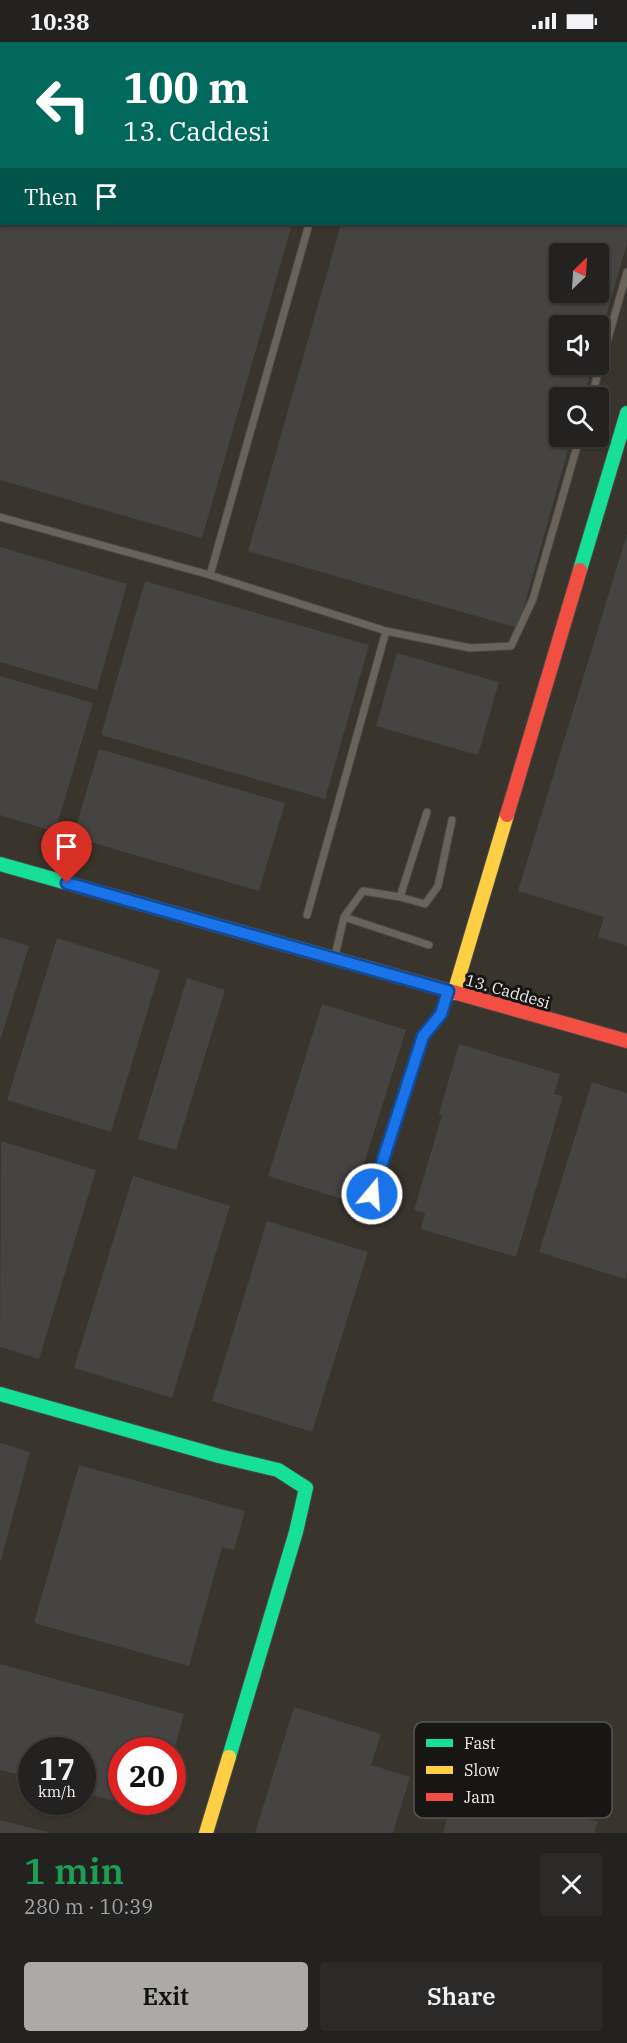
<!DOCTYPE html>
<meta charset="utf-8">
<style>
body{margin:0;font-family:"IBM Plex Serif",serif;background:#2b2a29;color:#f1f3f6;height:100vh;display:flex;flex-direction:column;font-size:22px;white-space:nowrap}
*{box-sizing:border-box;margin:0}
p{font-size:20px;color:#a3a4a5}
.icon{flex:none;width:33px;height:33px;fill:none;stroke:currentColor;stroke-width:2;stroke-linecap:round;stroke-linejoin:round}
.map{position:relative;height:1791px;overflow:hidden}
.sheet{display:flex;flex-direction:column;background:#232220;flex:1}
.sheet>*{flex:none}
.guide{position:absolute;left:0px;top:0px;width:627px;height:183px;box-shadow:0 2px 4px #0004,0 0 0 2px #403f3e;background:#00695c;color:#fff;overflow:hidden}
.needle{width:39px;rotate:25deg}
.tools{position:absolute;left:549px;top:201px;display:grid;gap:12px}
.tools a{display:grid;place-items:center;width:60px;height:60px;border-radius:6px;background:#232220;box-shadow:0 2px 4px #0004,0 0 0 2px #403f3e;font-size:30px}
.speed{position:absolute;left:18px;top:1695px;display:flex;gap:12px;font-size:30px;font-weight:700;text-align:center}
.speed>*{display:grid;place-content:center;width:78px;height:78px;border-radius:50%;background:#232220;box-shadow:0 2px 4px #0004,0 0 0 2px #403f3e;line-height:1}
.speed small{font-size:15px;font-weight:400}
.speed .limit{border:9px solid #d22;background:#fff;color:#111}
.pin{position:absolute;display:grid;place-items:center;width:51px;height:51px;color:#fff;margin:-62px -26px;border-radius:50% 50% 50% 0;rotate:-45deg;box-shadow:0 0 6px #0007}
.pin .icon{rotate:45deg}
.me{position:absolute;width:66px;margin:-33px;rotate:18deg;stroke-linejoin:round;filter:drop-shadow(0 0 4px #0008)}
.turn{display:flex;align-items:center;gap:21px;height:126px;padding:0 24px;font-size:27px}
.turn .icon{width:78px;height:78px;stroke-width:2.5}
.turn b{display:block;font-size:42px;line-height:51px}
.then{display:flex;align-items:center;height:57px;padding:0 24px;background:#0003;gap:12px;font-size:22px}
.round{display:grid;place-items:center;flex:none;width:63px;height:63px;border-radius:6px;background:#2b2a29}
.head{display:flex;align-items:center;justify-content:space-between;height:102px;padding:0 24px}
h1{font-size:36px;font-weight:600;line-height:45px;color:#1e9e55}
.primary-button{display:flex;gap:12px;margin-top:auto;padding:12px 24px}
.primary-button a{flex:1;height:69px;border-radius:6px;background:#acaaa7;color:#111;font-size:24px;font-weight:600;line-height:69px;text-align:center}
.primary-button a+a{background:#2b2a29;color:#f1f3f6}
.status{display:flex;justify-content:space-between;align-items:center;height:42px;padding:0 30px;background:#232220;direction:ltr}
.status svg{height:16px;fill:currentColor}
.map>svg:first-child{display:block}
</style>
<div class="status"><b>10:38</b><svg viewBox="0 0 49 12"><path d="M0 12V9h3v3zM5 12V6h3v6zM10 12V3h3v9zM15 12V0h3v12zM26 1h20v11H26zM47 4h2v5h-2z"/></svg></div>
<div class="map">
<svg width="627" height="1791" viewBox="0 0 627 1791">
<rect width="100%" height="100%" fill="#2f2d2b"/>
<path fill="#39342c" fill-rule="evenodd" d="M 0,0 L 627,0 L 627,1791 L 0,1791 ZM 2,2 L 626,2 L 626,182 L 2,182 ZM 560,212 L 598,212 L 598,250 L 560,250 ZM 560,284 L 598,284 L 598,322 L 560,322 ZM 560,356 L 598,356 L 598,394 L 560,394 ZM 32,1708 L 82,1708 L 82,1760 L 32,1760 ZM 122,1708 L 172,1708 L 172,1760 L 122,1760 Z"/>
<path fill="#454442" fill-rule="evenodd" d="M 2,182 L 292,182 L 202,496 L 0,438 L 0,187 Z
M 341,182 L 627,182 L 627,201 L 599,299 L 598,284 L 560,284 L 560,322 L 593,322 L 583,356 L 560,356 L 560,394 L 572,394 L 518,586 L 248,509 ZM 560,212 L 598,212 L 598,250 L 560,250 Z
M 627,492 L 627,904 L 598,895 L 604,875 L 518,849 Z
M 0,505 L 127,542 L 97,648 L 0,620 Z
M 145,539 L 369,603 L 325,757 L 101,693 Z
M 397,611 L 499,640 L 478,713 L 376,684 Z
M 0,634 L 93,661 L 55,790 L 0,773 Z
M 99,707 L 285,761 L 259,849 L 73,795 Z
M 0,895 L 29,904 L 1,996 L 0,996 Z
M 57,896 L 160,928 L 111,1090 L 7,1058 Z
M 187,936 L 225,948 L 176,1108 L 138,1097 Z
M 322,962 L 406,988 L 352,1160 L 268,1134 Z
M 459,1002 L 560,1032 L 554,1052 L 563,1054 L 516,1215 L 421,1187 L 425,1171 L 414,1168 L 442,1073 L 439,1072 Z
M 592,1040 L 627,1051 L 627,1230 L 625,1237 L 539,1210 Z
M 1,1099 L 96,1128 L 39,1317 L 0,1305 Z
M 133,1134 L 230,1164 L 172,1356 L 74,1326 Z
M 267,1179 L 368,1210 L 312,1390 L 212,1359 Z
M 0,1401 L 30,1410 L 1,1518 L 0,1518 Z
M 79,1423 L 245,1469 L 234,1508 L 222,1505 L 189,1624 L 34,1581 Z
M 0,1622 L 184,1672 L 174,1708 L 122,1708 L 122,1760 L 160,1760 L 156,1775 L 127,1768 L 128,1763 L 82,1750 L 82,1708 L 32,1708 L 32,1736 L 0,1728 Z
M 294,1665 L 381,1692 L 371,1723 L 410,1735 L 393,1791 L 255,1791 Z
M 459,1737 L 598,1780 L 594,1791 L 443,1791 Z
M 0,1778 L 47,1790 L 47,1791 L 0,1791 Z"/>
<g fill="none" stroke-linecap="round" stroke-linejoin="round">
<defs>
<path id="lane" d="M 36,2 L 37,0
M 0,117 L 2,113
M 591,356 L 627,230
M 0,475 L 210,533 L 386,589 L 470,606 L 511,604 L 533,557 L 580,394
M 210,533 L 309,182
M 400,855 L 427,770
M 307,873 L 386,589
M 344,875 L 429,903
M 335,914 L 344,875 L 363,849 L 400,855 L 425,862 L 438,844 L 452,778
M 372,1152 L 423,994 L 441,972 L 447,951"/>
<path id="street" d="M 9,2 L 10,0
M 0,31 L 2,26"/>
<path id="fast" d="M 580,528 L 627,371
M 0,822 L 382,930
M 0,1352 L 219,1414 L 278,1428 L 306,1446 L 296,1490 L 229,1715"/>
<path id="slow" d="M 454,951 L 507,773
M 206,1791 L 229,1715"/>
<path id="jam" d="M 507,773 L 580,528
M 382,930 L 627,999"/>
</defs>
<use href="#lane" stroke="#494847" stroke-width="9"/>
<use href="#street" stroke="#494847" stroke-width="16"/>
<use href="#fast" stroke="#494847" stroke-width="16"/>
<use href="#slow" stroke="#494847" stroke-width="16"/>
<use href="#jam" stroke="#494847" stroke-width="16"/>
<use href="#lane" stroke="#6a6357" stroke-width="7"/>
<use href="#street" stroke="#6a6357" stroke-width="14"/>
<use href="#fast" stroke="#16e098" stroke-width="14"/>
<use href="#slow" stroke="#ffcf43" stroke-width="14"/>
<use href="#jam" stroke="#f24e42" stroke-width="14"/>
</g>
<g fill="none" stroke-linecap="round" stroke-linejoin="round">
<defs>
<path id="route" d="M 67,841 L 448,949 L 441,972 L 423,994 L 372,1152"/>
</defs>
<use href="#route" stroke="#114b97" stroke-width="15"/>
<use href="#route" stroke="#1a73e8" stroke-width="10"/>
</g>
<g text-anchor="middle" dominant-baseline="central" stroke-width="6" stroke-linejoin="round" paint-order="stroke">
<g font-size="16" fill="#efedea" stroke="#171614">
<text transform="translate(508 949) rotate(16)">13. Caddesi</text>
</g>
</g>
<rect x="414" y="1680" width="198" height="96" rx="9" fill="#171614" stroke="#585654" stroke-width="1.5"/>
<rect x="426" y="1697" width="27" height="8" fill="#16e098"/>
<rect x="426" y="1724" width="27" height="8" fill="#ffcf43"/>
<rect x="426" y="1751" width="27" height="8" fill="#f24e42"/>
<g font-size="16" fill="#efedea">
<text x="464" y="1707">Fast</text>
<text x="464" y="1734">Slow</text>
<text x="464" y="1761">Jam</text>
</g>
</svg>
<div class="tools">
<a><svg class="needle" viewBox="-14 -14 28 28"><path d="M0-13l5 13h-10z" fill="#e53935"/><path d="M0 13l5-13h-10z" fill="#a3a4a5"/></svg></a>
<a><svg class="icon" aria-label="sound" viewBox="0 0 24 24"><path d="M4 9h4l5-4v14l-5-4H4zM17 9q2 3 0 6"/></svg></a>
<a><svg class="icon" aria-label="search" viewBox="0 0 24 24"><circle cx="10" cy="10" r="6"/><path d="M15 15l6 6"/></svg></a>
</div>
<div class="speed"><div>17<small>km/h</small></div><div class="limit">20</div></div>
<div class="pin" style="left:67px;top:841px;background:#d93025"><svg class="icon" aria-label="arrive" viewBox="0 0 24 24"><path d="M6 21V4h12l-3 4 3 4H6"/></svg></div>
<svg class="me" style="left:372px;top:1152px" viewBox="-20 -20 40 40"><circle r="17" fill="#1a73e8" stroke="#fff" stroke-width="3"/><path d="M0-11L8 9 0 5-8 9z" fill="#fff"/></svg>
<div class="guide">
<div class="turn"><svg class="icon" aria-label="left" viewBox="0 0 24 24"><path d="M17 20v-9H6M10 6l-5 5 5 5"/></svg><div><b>100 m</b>13. Caddesi</div></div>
<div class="then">Then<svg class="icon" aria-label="arrive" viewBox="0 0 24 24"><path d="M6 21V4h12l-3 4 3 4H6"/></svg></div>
</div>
</div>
<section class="sheet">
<div class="head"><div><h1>1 min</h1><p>280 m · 10:39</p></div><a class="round"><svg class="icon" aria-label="close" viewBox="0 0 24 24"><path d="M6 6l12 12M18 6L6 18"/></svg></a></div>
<div class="primary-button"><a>Exit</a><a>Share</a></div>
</section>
